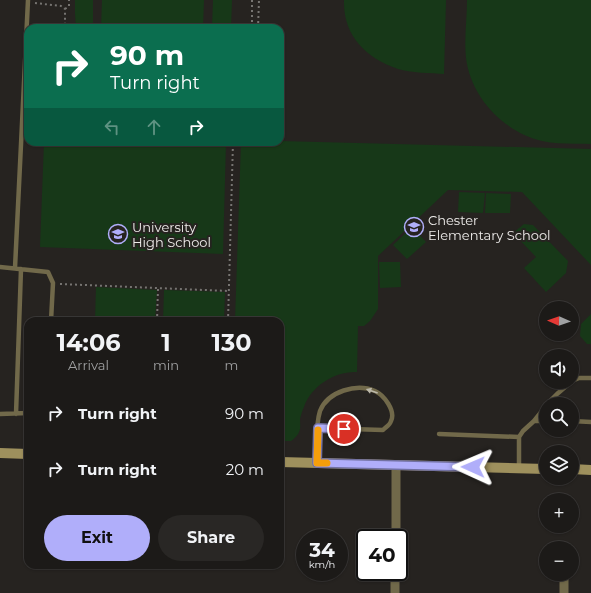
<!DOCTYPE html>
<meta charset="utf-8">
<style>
body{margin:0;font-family:Montserrat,sans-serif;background:#292725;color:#f1f3f6;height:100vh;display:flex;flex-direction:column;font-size:15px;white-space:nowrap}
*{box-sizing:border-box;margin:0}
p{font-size:13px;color:#a0a1a2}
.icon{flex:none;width:22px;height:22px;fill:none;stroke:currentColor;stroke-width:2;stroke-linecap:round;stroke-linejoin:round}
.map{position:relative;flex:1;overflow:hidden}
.drawer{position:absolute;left:24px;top:317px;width:260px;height:252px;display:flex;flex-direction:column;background:#1c1a18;border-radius:12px;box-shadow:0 1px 3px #0004,0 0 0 1px #3a3837}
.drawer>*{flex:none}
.top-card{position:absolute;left:24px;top:24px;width:260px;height:122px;border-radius:12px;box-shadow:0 1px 3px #0004,0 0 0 1px #3a3837;background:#0b6e4f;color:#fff;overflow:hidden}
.needle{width:26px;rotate:272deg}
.controls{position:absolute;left:539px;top:301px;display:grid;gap:8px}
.controls a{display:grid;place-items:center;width:40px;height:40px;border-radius:50%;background:#1c1a18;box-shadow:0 1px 3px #0004,0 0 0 1px #3a3837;font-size:20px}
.speed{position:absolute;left:296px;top:529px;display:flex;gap:8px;font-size:20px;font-weight:700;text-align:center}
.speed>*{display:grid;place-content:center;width:52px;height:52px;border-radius:50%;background:#1c1a18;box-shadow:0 1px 3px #0004,0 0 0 1px #3a3837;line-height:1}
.speed small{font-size:10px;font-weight:400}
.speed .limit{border:2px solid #111;border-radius:6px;background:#fff;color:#111}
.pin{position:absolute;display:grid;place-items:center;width:34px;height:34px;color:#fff;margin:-17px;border:2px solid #fff;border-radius:50%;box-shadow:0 1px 4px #0007}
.me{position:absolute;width:44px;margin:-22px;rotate:271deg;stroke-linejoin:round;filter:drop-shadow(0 0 3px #0008)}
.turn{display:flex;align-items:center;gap:14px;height:84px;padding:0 20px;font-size:18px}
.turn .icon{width:52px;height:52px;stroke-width:2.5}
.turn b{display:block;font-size:28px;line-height:34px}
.lanes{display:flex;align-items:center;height:38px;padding:0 20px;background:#0003;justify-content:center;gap:20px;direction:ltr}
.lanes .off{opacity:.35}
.eta{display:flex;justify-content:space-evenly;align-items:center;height:68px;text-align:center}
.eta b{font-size:24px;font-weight:700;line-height:28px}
.cta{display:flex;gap:8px;margin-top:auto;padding:8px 20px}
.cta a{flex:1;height:46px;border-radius:24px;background:#b0aefa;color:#111;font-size:16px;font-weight:700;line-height:46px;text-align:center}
.cta a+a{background:#292725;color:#f1f3f6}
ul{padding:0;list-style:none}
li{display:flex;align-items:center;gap:12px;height:56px;padding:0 20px}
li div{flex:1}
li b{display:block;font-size:15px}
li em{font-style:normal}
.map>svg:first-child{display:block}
</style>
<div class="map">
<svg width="591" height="593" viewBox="0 0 591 593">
<rect width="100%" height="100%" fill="#262320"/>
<path fill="#173818" d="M 75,0 L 93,0 L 93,28 L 76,28 L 75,13 Z
M 102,0 L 204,0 L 203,28 L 101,28 Z
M 213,0 L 232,0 L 231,28 L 212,28 Z
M 344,0 L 446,0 L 444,74 C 432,73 410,73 398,69 C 366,58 343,36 344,0 Z
M 467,0 L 591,0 L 591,144 C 575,143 558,145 542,141 C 504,132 471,98 466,58 C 464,39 467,19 467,0 Z
M 280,141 L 591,149 L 591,265 L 522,192 L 448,190 L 378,256 L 378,309 L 370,321 L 364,326 L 358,326 L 357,372 C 335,371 311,386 304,407 C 302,411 301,415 300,419 C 300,423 301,428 299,432 C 298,435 294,439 291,441 L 280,441 L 280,321 L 235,321 L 241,142 L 280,142 Z
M 44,142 L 226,142 L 223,254 L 40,247 Z
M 459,192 L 485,193 L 483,213 L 458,212 Z
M 486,193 L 511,194 L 510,213 L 485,213 Z
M 524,224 L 533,225 L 568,261 L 566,273 L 546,292 L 524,268 L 536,257 L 513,233 Z
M 412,227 L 426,242 L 407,259 L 393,245 Z
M 379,262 L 400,262 L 401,287 L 380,288 Z
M 96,287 L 157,290 L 155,321 L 95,321 Z
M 164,290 L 225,292 L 224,321 L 163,321 Z
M 591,314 L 591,344 L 587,344 L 580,336 L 581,324 Z"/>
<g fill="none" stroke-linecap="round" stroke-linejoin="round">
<path stroke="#767471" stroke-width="2" stroke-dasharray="2 3" stroke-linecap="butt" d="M 252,0 L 252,28
M 35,3 L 61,6 L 65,9 L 65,28
M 65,9 L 69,6 L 69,0
M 258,28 L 259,0
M 60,284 L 229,291
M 156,318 L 163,319
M 157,321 L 158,289
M 228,321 L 233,142"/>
<path stroke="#71694a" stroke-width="4.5" d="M 0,267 L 48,272 L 53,283 L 51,321
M 15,268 L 28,0
M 572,381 L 579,378 L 591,378
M 547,404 L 557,394 L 571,382
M 0,414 L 28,413
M 16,414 L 21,269
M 534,421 L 546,421
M 572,421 L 591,422
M 439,434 L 519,437
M 317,463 C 317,447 315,427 320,411 C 328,391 357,383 375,391 C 384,395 396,411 391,421 C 390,425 386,427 383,430 L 318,428
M 519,468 L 519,437 L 523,431 L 534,421 L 546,406"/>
<path stroke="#71694a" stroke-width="9" d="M 396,465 L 396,538
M 564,574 L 564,593
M 395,593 L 395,572"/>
<path stroke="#9e905d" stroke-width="10" d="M 0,453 L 28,454
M 280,462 L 546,469
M 572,469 L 591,470"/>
</g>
<defs><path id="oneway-solid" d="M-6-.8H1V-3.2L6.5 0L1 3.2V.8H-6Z"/></defs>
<use fill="#bcb8aa" href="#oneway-solid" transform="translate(372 391) rotate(-161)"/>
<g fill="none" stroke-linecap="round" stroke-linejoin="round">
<defs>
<path id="route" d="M 344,429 L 318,428 L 317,463 L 473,467"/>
</defs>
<use href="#route" stroke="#7271a2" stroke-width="10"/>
<use href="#route" stroke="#b0aefa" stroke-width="7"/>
<path stroke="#f59e0b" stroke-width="7" d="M 318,430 L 317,463 L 327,463"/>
</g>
<defs>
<symbol id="school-ring" viewBox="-11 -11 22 22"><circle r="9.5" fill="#262320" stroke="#b0aefa" stroke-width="1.5"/><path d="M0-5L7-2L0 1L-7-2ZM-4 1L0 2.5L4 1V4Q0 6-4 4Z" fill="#b0aefa"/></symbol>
</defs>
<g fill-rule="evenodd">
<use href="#school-ring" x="403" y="216" width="22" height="22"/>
<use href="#school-ring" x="107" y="223" width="22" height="22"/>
</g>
<g text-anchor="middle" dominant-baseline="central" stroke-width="4" stroke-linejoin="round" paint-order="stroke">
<g font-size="13" fill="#eeecea" stroke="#262320" text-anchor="start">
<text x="428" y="220">Chester<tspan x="428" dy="15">Elementary School</tspan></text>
<text x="132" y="227">University<tspan x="132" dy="15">High School</tspan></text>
</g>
</g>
</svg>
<div class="controls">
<a><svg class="needle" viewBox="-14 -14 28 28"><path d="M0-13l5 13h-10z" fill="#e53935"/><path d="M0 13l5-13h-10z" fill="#a0a1a2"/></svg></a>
<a><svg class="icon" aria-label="sound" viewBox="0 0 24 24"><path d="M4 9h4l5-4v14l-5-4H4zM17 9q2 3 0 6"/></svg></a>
<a><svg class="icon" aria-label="search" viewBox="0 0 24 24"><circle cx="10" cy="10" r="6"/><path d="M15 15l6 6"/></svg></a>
<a><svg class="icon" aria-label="layers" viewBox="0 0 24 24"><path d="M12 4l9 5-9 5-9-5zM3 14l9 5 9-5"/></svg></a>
<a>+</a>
<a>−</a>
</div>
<div class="speed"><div>34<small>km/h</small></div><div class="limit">40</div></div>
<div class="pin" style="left:344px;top:429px;background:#d93025"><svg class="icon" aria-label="arrive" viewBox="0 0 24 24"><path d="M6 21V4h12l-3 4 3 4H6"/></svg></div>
<svg class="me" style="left:473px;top:467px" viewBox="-20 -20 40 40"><path d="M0-17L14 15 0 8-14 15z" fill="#b0aefa" stroke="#fff" stroke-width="4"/></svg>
<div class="top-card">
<div class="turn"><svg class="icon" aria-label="right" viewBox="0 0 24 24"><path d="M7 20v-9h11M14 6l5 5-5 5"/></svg><div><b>90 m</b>Turn right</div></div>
<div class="lanes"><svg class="icon off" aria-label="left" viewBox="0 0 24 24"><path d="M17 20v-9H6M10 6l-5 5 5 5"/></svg><svg class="icon off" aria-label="ahead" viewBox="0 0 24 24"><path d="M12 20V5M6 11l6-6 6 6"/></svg><svg class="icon" aria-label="right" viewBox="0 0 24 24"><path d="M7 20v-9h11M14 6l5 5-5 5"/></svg></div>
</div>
<section class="drawer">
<div class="eta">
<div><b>14:06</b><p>Arrival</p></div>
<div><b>1</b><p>min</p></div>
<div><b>130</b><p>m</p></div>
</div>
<ul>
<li><svg class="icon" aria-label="right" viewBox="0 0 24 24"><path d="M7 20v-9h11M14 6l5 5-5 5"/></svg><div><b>Turn right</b></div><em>90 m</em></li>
<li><svg class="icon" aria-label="right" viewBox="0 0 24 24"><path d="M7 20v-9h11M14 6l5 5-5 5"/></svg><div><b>Turn right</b></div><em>20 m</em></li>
</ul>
<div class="cta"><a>Exit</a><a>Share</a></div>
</section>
</div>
